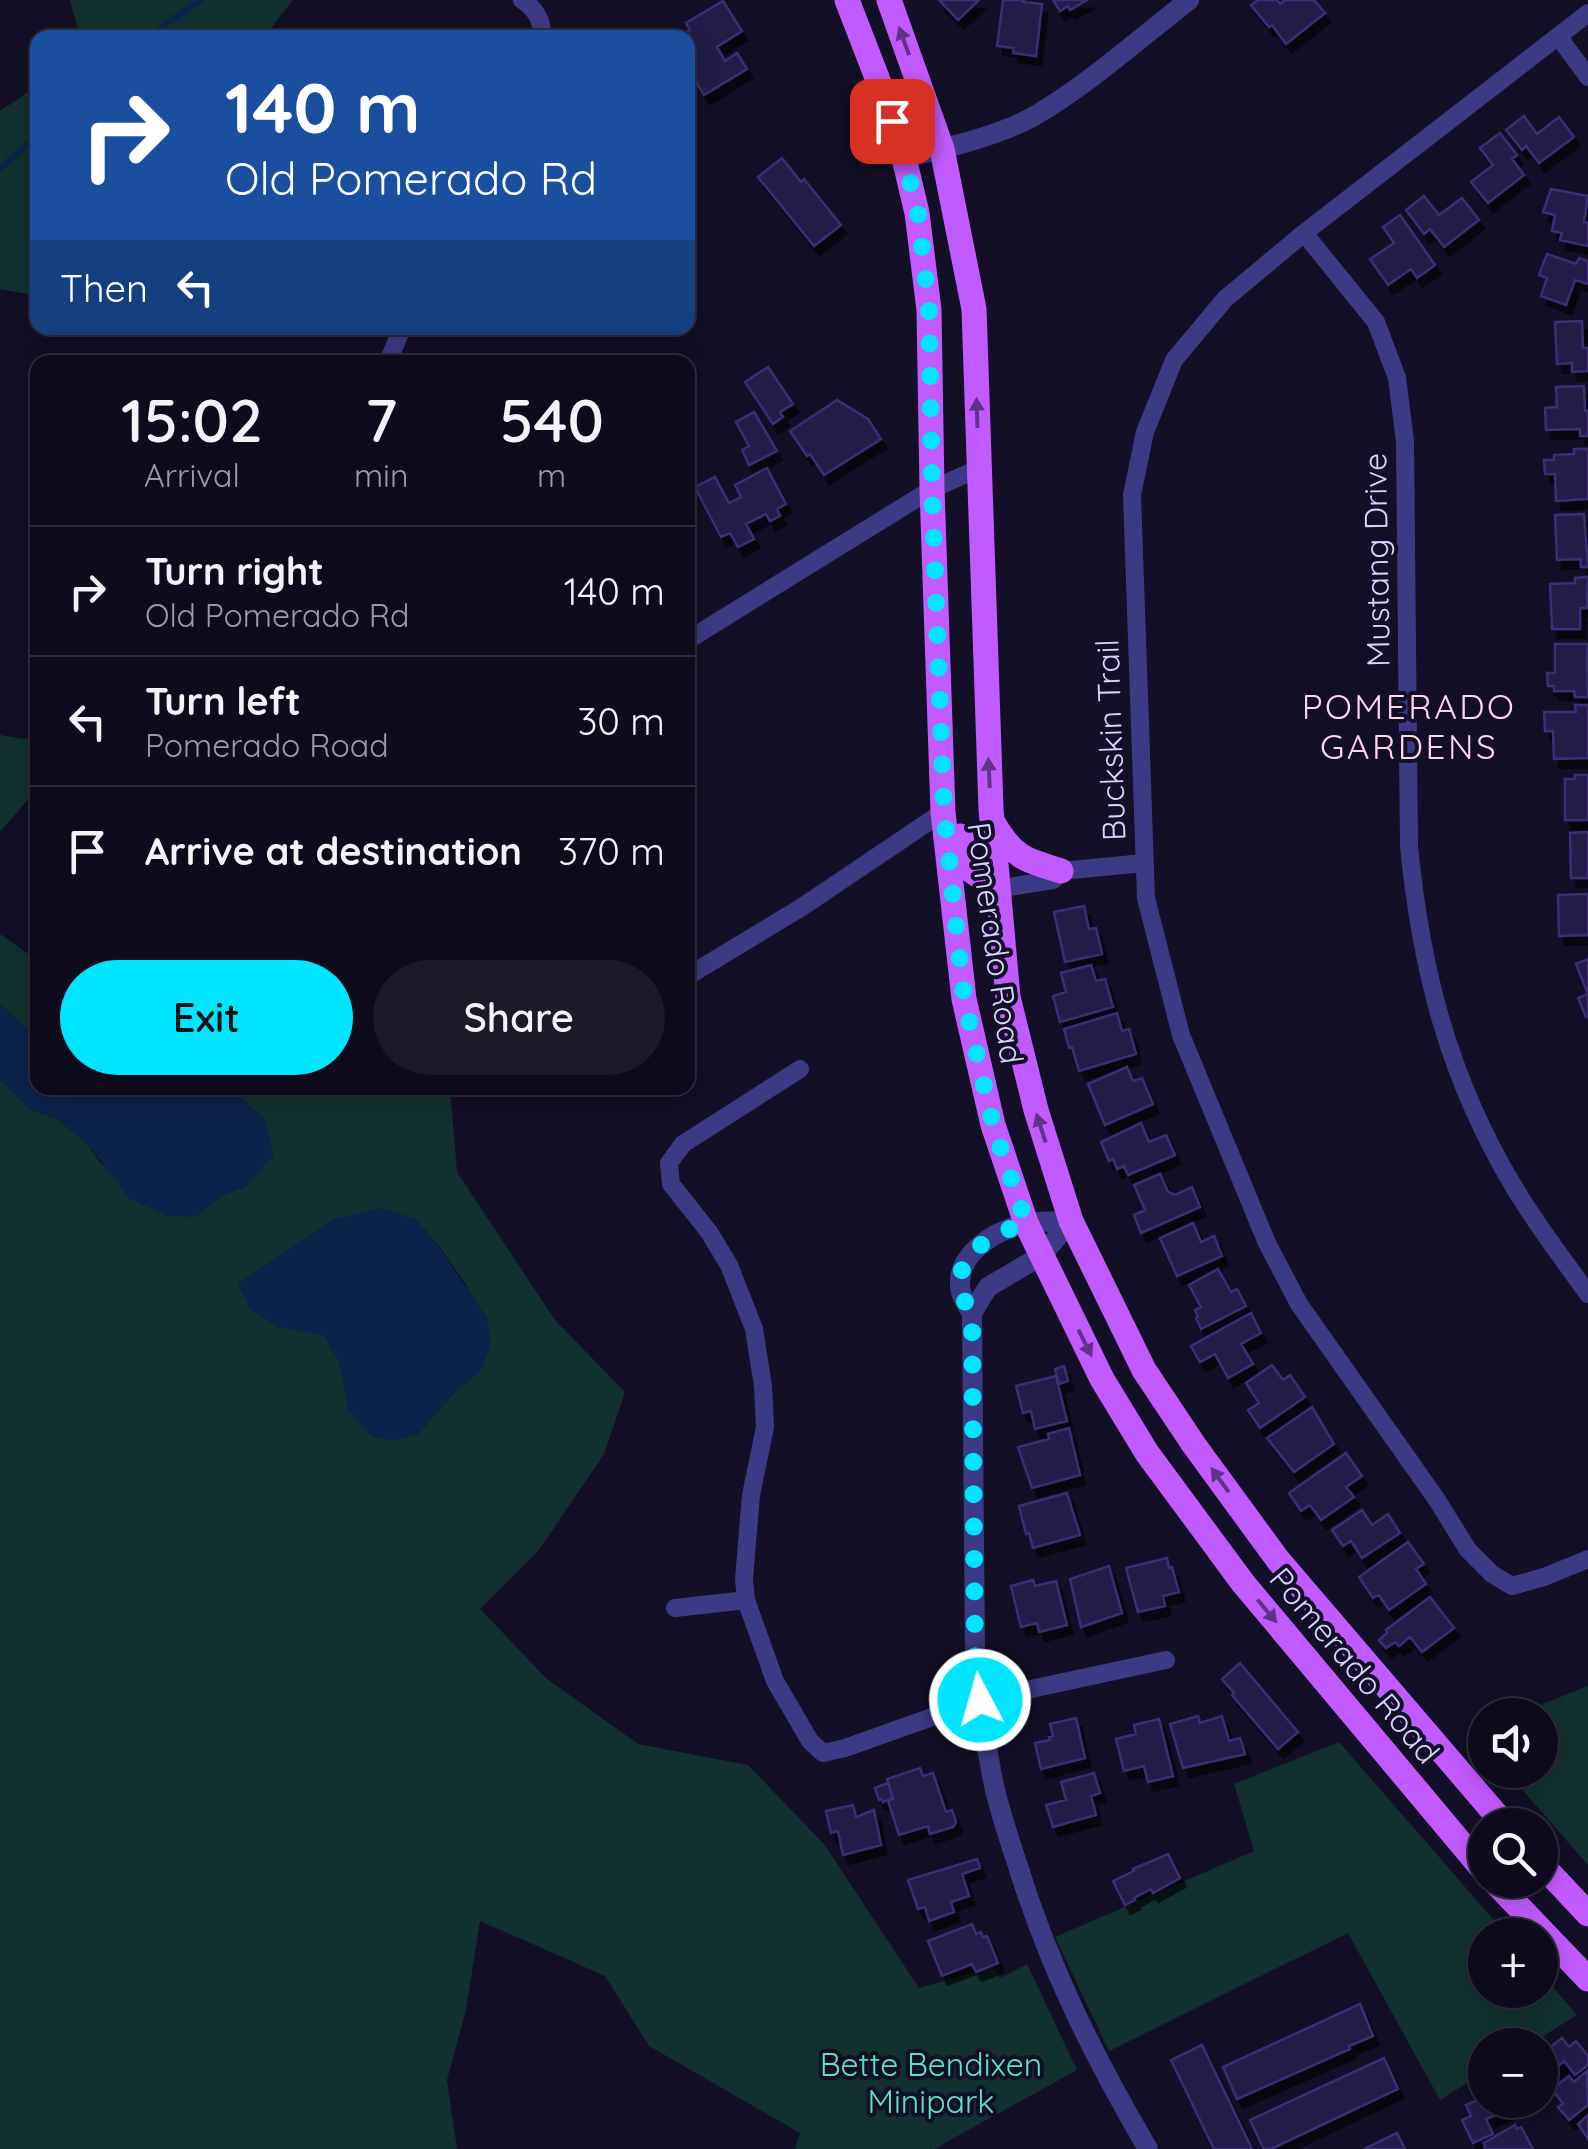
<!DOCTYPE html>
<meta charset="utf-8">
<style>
body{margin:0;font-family:Quicksand,sans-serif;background:#1c1929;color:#f1f3f6;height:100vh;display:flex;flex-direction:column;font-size:38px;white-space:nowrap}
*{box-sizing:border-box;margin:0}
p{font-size:32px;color:#9b9ba3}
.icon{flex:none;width:55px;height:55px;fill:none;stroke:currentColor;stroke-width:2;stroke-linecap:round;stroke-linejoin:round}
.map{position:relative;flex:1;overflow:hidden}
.panel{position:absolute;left:30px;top:355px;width:665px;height:740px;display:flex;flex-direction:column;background:#0e0b1c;border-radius:20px;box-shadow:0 5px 25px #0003,0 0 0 2px #2e2b3b}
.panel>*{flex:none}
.top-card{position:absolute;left:30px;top:30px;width:665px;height:305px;border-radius:20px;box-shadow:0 5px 25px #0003,0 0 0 2px #2e2b3b;background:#1a4fa0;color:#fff;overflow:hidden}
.fabs{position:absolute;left:1468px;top:1698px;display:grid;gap:20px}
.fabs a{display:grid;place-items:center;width:90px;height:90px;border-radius:50%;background:#0e0b1c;box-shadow:0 5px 25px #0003,0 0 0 2px #2e2b3b;font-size:50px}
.pin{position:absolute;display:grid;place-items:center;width:85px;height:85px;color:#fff;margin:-42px;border-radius:20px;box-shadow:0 5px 15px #0006}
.me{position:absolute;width:110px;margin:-55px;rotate:354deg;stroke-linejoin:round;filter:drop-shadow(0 0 8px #0008)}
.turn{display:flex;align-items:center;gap:35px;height:210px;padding:0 30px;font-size:45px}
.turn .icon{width:130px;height:130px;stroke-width:2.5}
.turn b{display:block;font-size:70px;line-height:85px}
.then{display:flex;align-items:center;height:95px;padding:0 30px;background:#0003;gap:20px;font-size:38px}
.eta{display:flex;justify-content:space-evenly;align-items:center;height:170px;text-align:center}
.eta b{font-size:60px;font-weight:600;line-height:70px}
.primary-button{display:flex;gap:20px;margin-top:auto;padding:20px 30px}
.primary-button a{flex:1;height:115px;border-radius:60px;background:#00e5ff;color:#111;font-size:40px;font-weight:600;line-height:115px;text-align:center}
.primary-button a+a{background:#1c1929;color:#f1f3f6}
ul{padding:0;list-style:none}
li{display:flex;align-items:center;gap:30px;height:130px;padding:0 30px;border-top:2px solid #2e2b3b}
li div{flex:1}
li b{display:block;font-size:38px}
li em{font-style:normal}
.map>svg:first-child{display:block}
</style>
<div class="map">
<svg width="1588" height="2149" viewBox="0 0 1588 2149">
<defs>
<filter id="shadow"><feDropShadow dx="5.5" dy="9" stdDeviation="0" flood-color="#0009"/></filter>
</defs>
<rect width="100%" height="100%" fill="#130f26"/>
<path fill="#12302f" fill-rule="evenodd" d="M 70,0 L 293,0 L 271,28 L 269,37 L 80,38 Z
M 37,86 L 37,296 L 0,289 L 0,111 Z
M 0,735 L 37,741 L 38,788 L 0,832 Z
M 0,934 L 37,960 L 37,1038 L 0,1004 Z
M 0,1079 L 30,1109 L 57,1119 L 85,1141 L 101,1164 L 195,1217 L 222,1196 L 248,1185 L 265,1120 L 230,1088 L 450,1088 L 457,1172 L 555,1320 L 625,1392 L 604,1454 L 539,1550 L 480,1609 L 547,1679 L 638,1744 L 748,1765 L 824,1844 L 919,1988 L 993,1967 L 1000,1978 L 1027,1964 L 1077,2070 L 934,2149 L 795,2149 L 800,2133 L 649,2046 L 605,1976 L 480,1921 L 466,2010 L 447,2080 L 457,2149 L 0,2149 ZM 415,1219 L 439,1246 L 467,1286 L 479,1372 L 452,1395 L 417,1435 L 349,1412 L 339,1360 L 324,1336 Z
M 1588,1686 L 1588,1865 L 1505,1770 L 1540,1770 L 1540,1715 L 1515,1715 Z
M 1339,1742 L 1507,1935 L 1485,1935 L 1485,1990 L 1540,1990 L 1540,1972 L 1577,2015 L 1529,2045 L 1485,2045 L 1485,2072 L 1440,2100 L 1348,1933 L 1109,2051 L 1055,1937 L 1254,1851 L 1234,1784 Z"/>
<path fill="#0c2248" d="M 0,1004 L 37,1038 L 38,1088 L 230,1088 L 265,1120 L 274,1155 L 248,1185 L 222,1196 L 195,1217 L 168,1216 L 130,1199 L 85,1141 L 57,1119 L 30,1109 L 0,1079 Z
M 382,1208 L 415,1219 L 439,1247 L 487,1318 L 491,1345 L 480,1372 L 452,1395 L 417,1435 L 394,1441 L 371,1436 L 349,1412 L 339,1360 L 324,1336 L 278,1327 L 250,1309 L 238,1284 L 333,1219 Z"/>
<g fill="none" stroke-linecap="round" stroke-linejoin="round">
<path stroke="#0c2248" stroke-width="6" d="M 146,38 L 201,0
M 0,169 L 38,135"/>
</g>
<path fill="#241b47" stroke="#3b2d73" stroke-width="2.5" filter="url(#shadow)" d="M 939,0 L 979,0 L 958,20 Z
M 1003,0 L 1024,0 L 1023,2 L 1042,4 L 1036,56 L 1013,53 L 1014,48 L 997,46 Z
M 1053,0 L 1087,0 L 1070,10 L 1068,6 L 1060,11 Z
M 1258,0 L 1277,0 L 1280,4 L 1285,0 L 1314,0 L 1325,13 L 1286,44 L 1272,25 L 1269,27 L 1251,5 Z
M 723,1 L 742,31 L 717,47 L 725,61 L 737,53 L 747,69 L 704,95 L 688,68 L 688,38 L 678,38 L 690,30 L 686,23 Z
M 1524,116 L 1537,134 L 1559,117 L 1574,137 L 1539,163 L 1526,146 L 1522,150 L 1506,130 Z
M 1500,133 L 1517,155 L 1512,159 L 1524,175 L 1488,203 L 1471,182 L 1493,165 L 1480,148 Z
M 782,158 L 801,182 L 804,179 L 841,225 L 814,246 L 758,177 Z
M 1551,189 L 1588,196 L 1584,222 L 1588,223 L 1588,246 L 1560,240 L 1562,233 L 1552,231 L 1555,215 L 1543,212 Z
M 1424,196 L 1439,215 L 1462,198 L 1479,220 L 1444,247 L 1430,229 L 1424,234 L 1406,210 Z
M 1400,215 L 1435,265 L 1417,278 L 1411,269 L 1388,285 L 1370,259 L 1394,243 L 1383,227 Z
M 1547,254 L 1576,264 L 1579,258 L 1588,261 L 1588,284 L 1575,280 L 1566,305 L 1541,296 L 1547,278 L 1539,275 Z
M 1582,321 L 1583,348 L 1588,348 L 1588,371 L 1572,372 L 1572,363 L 1557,364 L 1555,322 Z
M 768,367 L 793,404 L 780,412 L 783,417 L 773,424 L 745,382 Z
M 1584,386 L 1585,411 L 1588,411 L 1588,436 L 1580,436 L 1580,429 L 1546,430 L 1545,408 L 1557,407 L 1556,387 Z
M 837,400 L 868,419 L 881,439 L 824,475 L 810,454 L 807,456 L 790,431 Z
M 754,412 L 777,451 L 749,465 L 742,450 L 749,446 L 736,422 Z
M 1574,449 L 1588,449 L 1588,499 L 1556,501 L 1555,474 L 1545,474 L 1544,460 L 1554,460 L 1554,455 L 1574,454 Z
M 767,468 L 786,504 L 777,509 L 780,516 L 770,521 L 766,514 L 746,524 L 754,539 L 738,547 L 730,533 L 721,537 L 695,487 L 715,477 L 729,503 L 741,497 L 735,485 Z
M 1584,514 L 1588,567 L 1581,567 L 1581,559 L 1557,560 L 1555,515 Z
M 1588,577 L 1587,608 L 1580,608 L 1580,629 L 1552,629 L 1550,584 L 1575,583 L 1575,578 Z
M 1555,644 L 1587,644 L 1588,697 L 1575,697 L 1574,691 L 1554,691 L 1554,686 L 1548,686 L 1547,673 L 1555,673 Z
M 1575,705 L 1588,705 L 1588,758 L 1554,759 L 1553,731 L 1545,731 L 1544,712 L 1576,712 Z
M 1575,775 L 1588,775 L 1588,820 L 1565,820 L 1565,779 L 1575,779 Z
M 1588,832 L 1588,878 L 1571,878 L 1570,833 Z
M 1588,894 L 1588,935 L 1559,936 L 1558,895 Z
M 1084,906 L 1089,929 L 1096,928 L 1102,954 L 1065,962 L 1054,912 Z
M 1588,959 L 1588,994 L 1576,964 Z
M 1091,965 L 1096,981 L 1105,979 L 1113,1007 L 1060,1022 L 1053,996 L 1066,992 L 1061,973 Z
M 1588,994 L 1588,1016 L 1586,1017 L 1578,998 Z
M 1117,1013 L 1122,1031 L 1129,1029 L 1136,1054 L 1079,1071 L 1072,1047 L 1069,1048 L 1064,1029 Z
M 1127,1067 L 1133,1081 L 1142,1078 L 1153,1104 L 1105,1125 L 1088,1084 Z
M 1141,1123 L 1149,1142 L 1166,1135 L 1175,1155 L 1128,1175 L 1124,1166 L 1117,1169 L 1113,1159 L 1109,1161 L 1101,1142 Z
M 1160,1174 L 1168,1192 L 1175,1195 L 1192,1187 L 1200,1207 L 1141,1233 L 1134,1215 L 1145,1210 L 1134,1185 Z
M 1193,1223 L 1201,1242 L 1214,1236 L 1222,1256 L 1177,1276 L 1160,1238 Z
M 1218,1269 L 1231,1292 L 1237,1289 L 1246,1306 L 1201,1329 L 1196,1318 L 1198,1317 L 1195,1310 L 1201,1307 L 1189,1285 Z
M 1251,1313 L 1261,1333 L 1241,1344 L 1253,1364 L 1228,1378 L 1215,1354 L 1200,1362 L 1191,1346 Z
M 1272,1365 L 1283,1380 L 1290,1375 L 1305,1397 L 1260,1428 L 1248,1410 L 1259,1403 L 1246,1383 Z
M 1064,1366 L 1068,1381 L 1059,1384 L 1055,1369 Z
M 1056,1376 L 1067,1421 L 1035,1429 L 1031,1411 L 1023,1413 L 1016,1386 Z
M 1312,1407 L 1334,1444 L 1294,1472 L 1267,1438 Z
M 1069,1428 L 1080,1475 L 1032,1488 L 1018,1447 L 1049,1439 L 1048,1434 Z
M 1346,1453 L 1362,1476 L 1346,1487 L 1354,1497 L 1321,1520 L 1310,1505 L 1301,1511 L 1289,1493 Z
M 1067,1493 L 1080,1535 L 1033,1548 L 1029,1533 L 1026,1534 L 1019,1506 Z
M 1362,1510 L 1372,1525 L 1388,1514 L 1400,1533 L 1362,1558 L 1351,1541 L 1343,1546 L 1332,1530 Z
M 1408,1542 L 1424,1564 L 1416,1569 L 1426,1584 L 1389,1610 L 1379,1595 L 1373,1598 L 1359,1577 Z
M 1167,1558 L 1169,1568 L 1172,1567 L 1179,1592 L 1163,1596 L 1165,1606 L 1138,1612 L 1126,1568 Z
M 1109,1566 L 1122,1613 L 1081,1627 L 1070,1579 Z
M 1033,1580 L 1035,1586 L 1056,1581 L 1067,1625 L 1039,1632 L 1037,1623 L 1021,1627 L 1011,1586 Z
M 1430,1597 L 1454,1628 L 1422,1652 L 1410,1637 L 1399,1646 L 1395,1642 L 1386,1648 L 1379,1640 L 1387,1633 L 1386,1630 Z
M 1240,1663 L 1298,1732 L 1278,1749 L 1232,1695 L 1234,1693 L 1222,1679 Z
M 1198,1716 L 1200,1723 L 1222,1716 L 1229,1741 L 1240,1738 L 1245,1754 L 1183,1768 L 1170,1724 Z
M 1076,1718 L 1085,1758 L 1041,1769 L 1035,1743 L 1050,1740 L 1049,1737 L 1053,1736 L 1050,1724 Z
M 1159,1719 L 1173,1776 L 1148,1782 L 1144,1766 L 1124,1771 L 1116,1739 L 1136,1734 L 1134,1725 Z
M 920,1768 L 923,1776 L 933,1773 L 946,1812 L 952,1810 L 956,1822 L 953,1827 L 930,1834 L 928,1826 L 899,1835 L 888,1801 L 893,1799 L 887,1779 Z
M 1094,1773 L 1100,1793 L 1091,1796 L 1096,1815 L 1053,1827 L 1046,1805 L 1066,1800 L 1061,1782 Z
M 888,1783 L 893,1798 L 883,1802 L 882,1799 L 879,1800 L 875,1788 Z
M 853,1805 L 856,1817 L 874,1810 L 881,1845 L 843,1855 L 838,1831 L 831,1833 L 826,1811 Z
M 1168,1854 L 1180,1878 L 1153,1893 L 1151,1889 L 1134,1898 L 1135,1900 L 1125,1905 L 1113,1881 L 1134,1871 L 1133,1869 Z
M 977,1859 L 980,1868 L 962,1874 L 969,1896 L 951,1902 L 954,1912 L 929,1921 L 925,1907 L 918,1909 L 908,1880 Z
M 972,1924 L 976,1934 L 981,1932 L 983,1937 L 987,1936 L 998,1963 L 976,1972 L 972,1964 L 942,1976 L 928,1941 Z
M 1360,2004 L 1373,2036 L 1349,2046 L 1350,2049 L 1237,2099 L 1223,2067 Z
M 1562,2038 L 1569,2047 L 1576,2041 L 1588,2056 L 1588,2065 L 1575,2075 L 1564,2061 L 1554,2070 L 1554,2074 L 1540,2084 L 1540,2055 Z
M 1202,2045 L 1252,2149 L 1214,2149 L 1171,2060 Z
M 1384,2058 L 1398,2089 L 1271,2149 L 1264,2149 L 1250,2120 Z
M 1587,2071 L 1588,2105 L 1569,2120 L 1558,2107 L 1563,2104 L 1552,2089 L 1569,2076 L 1574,2082 Z
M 1485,2097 L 1485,2100 L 1515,2100 L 1518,2107 L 1486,2119 L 1493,2134 L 1473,2143 L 1462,2120 L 1471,2116 L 1466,2105 Z
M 1588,2115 L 1588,2139 L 1578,2124 Z
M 1515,2125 L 1517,2129 L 1521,2127 L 1533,2149 L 1485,2149 L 1484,2143 Z
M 1397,2133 L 1405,2149 L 1364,2149 Z"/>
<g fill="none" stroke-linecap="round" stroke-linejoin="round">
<path stroke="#3d3a85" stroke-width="18" d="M 522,0 C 536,9 543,21 542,38
M 1588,13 L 1304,233 L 1225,299 L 1174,360 L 1145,432 L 1132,495 L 1146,898 L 1181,1035 L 1267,1243 L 1299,1304 L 1437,1500 L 1468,1550 L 1492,1574 L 1512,1586 L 1544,1577 L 1588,1559
M 1558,36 L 1588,77
M 1304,233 L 1376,322 L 1397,378 L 1405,441 L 1409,846 C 1421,970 1449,1079 1514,1187 C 1536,1224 1563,1259 1588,1294
M 388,362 L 402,328
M 688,640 L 932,489 L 978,469
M 997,889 L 1053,880 L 1061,871 L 1144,863
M 688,976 L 802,907 L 943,812
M 800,1069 L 683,1144 L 669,1163 L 671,1184 L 709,1232 L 729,1265 L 754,1329 L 763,1386 L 765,1427 L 751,1495 L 744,1579 L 746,1600 L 775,1681 L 810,1741 L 823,1753 L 845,1748 L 980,1700 L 1166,1660
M 675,1608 L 746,1600"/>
<path stroke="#3d3a85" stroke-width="20" d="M 904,158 C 943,149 1002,135 1036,115 C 1090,83 1139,39 1189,0
M 1071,1221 C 1056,1221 1039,1221 1024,1224 C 993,1231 953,1256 961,1292 C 963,1299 968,1307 972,1313 L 975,1653 C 980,1698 985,1744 995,1790 C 1001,1814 1009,1839 1017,1863 C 1049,1967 1093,2055 1148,2149
M 972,1313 L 988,1287 L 1041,1256 L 1071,1221"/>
<path stroke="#c25bff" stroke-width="25" d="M 847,0 L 881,88 L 904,158 L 917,213 L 929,310 L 932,489 L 943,812 L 964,999 L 993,1125 L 1026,1223 L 1102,1379 L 1147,1453 L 1243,1583 L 1485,1872
M 889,0 L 942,149 L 974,309 L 991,809 L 1008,997 L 1036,1110 L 1071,1221 L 1144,1370 L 1194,1445 L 1278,1560 L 1505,1825
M 994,824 C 1014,858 1025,860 1061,871
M 961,836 L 965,866 L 997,889
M 1540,1863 L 1588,1914
M 1493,1880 L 1588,1979"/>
</g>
<defs><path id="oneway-solid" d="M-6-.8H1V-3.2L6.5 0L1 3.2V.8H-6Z" transform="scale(2.5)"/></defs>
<g fill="#623188">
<use href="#oneway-solid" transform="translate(904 41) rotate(-110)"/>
<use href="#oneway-solid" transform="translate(977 413) rotate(-92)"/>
<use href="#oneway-solid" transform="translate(989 773) rotate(-93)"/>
<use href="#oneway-solid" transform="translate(1041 1128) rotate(-108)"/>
<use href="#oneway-solid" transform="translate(1085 1343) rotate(64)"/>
<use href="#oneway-solid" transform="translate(1220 1480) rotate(-126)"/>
<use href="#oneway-solid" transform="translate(1267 1611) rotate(50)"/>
</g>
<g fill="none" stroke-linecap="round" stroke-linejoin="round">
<path stroke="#00e5ff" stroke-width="18" stroke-dasharray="0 32.4" d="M 892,121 L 904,158 L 918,212 L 929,310 L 932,490 L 944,812 L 964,998 L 993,1125 L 1026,1223 C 996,1233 953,1252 961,1292 C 963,1299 968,1307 972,1314 L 975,1653 L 980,1700"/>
</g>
<g text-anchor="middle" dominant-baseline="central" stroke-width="8" stroke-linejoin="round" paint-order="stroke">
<g font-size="32" fill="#d9d4ff" stroke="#130f26">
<text transform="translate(1376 560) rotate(-91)">Mustang Drive</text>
<text transform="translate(1110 740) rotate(-92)">Buckskin Trail</text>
<text transform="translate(996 943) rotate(82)">Pomerado Road</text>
<text transform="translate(1355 1665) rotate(50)">Pomerado Road</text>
</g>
<g font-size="32" fill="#5fe0c0" stroke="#130f26">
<text x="931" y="2064">Bette Bendixen<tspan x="931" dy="37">Minipark</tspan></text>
</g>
<g font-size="35" letter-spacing="2.5" fill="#ffd6f0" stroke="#130f26">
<text x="1409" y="706">POMERADO<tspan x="1409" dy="40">GARDENS</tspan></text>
</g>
</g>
</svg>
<div class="fabs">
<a><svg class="icon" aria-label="sound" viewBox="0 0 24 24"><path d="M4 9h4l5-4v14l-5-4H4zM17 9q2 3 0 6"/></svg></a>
<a><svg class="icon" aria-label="search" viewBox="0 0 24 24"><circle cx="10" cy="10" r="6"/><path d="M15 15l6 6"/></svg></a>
<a>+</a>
<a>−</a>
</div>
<div class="pin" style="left:892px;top:121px;background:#d93025"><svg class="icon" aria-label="arrive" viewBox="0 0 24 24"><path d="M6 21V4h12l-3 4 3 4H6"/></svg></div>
<svg class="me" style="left:980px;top:1700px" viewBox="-20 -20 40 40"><circle r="17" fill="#00e5ff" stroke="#fff" stroke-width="3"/><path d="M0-11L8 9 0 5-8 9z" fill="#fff"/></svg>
<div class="top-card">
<div class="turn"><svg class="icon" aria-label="right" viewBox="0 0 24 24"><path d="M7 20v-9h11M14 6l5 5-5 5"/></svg><div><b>140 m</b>Old Pomerado Rd</div></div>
<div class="then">Then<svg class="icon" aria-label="left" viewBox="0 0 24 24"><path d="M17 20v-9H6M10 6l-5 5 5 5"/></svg></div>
</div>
<section class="panel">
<div class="eta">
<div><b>15:02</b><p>Arrival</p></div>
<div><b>7</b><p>min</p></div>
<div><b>540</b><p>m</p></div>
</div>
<ul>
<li><svg class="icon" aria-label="right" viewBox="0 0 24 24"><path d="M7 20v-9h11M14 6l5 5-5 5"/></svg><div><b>Turn right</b><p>Old Pomerado Rd</p></div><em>140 m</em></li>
<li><svg class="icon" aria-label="left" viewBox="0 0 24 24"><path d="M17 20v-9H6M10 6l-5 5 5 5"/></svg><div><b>Turn left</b><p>Pomerado Road</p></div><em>30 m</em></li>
<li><svg class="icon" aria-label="arrive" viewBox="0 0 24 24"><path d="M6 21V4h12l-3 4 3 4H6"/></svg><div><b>Arrive at destination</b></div><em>370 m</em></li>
</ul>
<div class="primary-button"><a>Exit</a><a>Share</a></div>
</section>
</div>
